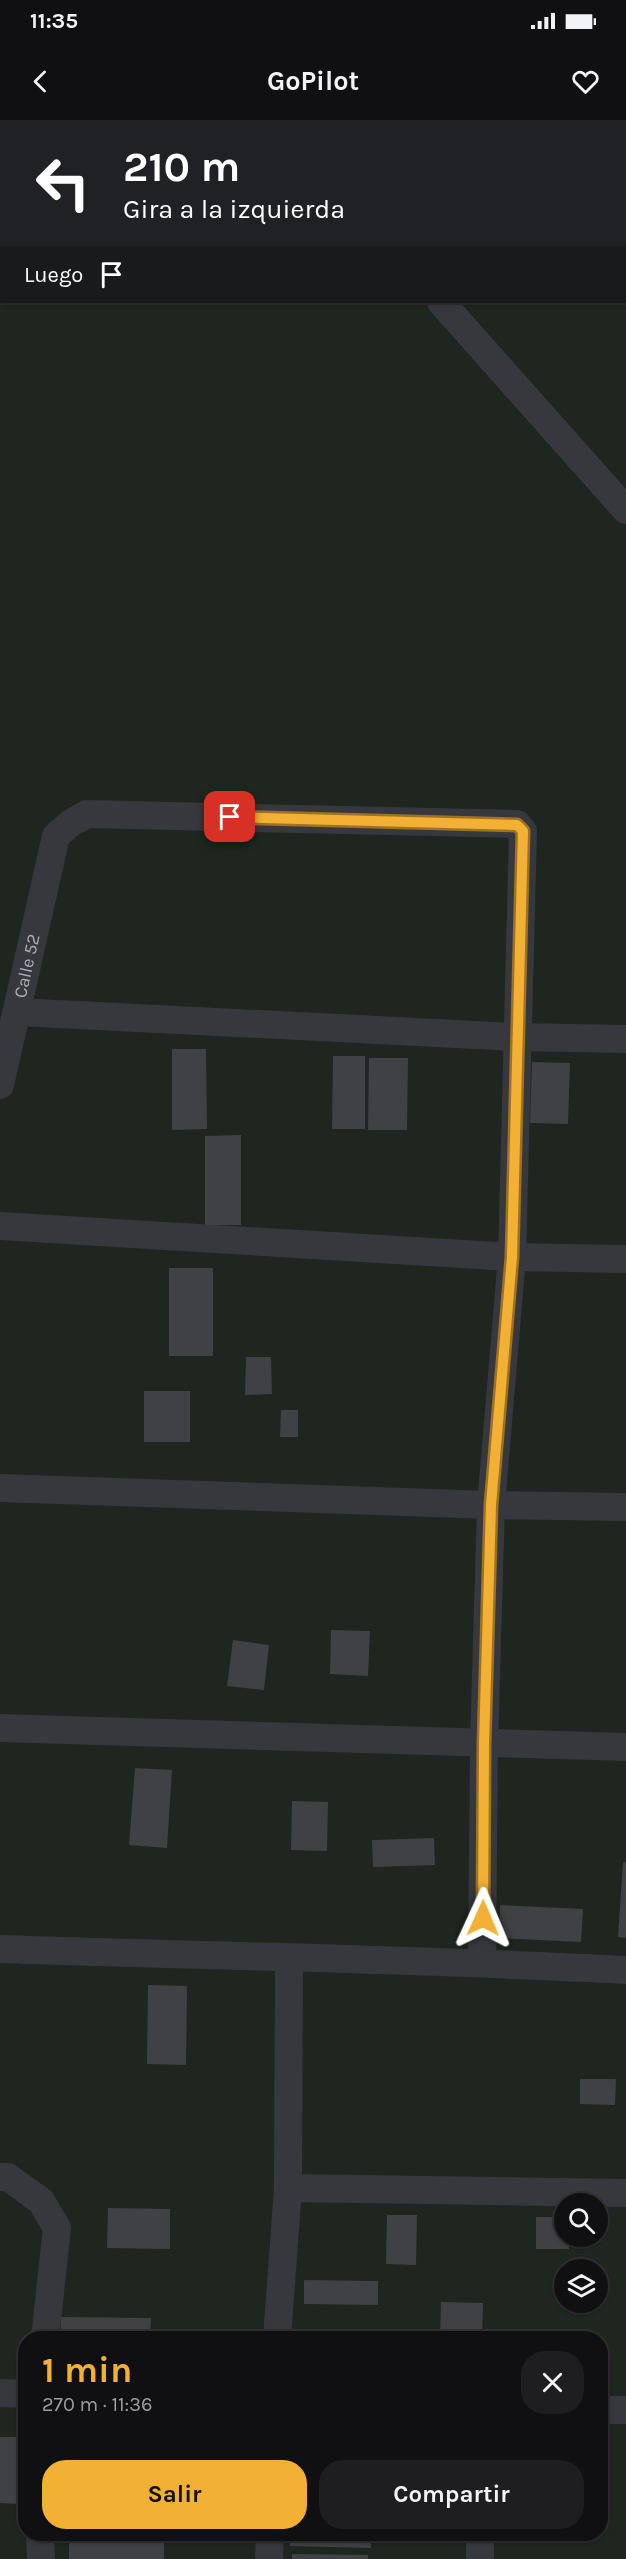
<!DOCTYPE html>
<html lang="es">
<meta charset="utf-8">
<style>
body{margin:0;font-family:Karla,sans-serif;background:#1e1e20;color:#f1f3f6;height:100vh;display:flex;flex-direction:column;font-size:22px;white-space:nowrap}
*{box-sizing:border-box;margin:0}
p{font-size:20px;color:#9c9d9f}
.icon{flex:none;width:33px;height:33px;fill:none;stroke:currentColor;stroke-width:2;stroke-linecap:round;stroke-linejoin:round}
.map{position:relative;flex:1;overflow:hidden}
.panel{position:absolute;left:18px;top:2211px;width:590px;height:210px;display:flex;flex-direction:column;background:#101012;border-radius:24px;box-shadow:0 2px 4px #0004,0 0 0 2px #303032}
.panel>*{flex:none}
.hud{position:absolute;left:0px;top:0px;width:627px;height:183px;box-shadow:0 2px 4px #0004,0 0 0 2px #303032;background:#202124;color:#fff;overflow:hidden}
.tools{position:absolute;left:554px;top:2073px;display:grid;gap:12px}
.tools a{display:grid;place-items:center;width:54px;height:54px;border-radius:50%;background:#101012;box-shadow:0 2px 4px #0004,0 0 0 2px #303032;font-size:30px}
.pin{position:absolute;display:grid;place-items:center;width:51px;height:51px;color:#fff;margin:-26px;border-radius:12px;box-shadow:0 3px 9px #0006}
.me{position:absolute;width:66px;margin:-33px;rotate:1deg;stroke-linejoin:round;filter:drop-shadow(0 0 4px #0008)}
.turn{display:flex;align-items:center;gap:21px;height:126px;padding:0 24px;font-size:27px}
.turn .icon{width:78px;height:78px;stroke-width:2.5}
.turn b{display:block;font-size:42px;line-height:51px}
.then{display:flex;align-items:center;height:57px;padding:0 24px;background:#0003;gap:12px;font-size:22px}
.round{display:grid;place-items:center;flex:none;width:63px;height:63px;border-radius:24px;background:#1e1e20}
.head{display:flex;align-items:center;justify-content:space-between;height:102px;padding:0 24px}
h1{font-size:36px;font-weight:700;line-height:45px;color:#f2b134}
.cta{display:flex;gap:12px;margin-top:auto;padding:12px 24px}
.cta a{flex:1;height:69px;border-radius:24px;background:#f2b134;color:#111;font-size:24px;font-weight:700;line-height:69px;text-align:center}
.cta a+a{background:#1e1e20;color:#f1f3f6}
.status{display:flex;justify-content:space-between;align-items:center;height:42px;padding:0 30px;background:#101012;direction:ltr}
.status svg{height:16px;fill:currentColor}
header{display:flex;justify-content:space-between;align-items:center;height:78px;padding:0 24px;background:#101012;font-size:27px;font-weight:700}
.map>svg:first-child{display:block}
</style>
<div class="status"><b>11:35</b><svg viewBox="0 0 49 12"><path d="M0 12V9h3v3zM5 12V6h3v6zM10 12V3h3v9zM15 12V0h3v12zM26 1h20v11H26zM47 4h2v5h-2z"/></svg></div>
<header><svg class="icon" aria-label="back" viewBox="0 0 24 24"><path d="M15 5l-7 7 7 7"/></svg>GoPilot<svg class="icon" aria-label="heart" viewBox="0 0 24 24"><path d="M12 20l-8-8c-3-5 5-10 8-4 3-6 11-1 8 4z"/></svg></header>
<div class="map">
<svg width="626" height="2439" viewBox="0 0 626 2439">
<rect width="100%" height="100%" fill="#161618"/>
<path fill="#1e261f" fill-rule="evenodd" d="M 0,0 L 626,0 L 626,2439 L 0,2439 ZM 2,2 L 626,2 L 626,182 L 2,182 ZM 564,2084 L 597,2084 L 597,2116 L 564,2116 ZM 564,2150 L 597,2150 L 597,2182 L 564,2182 ZM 26,2218 L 600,2218 L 600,2414 L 26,2414 Z"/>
<path fill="#404145" d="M 172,929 L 206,929 L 207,1009 L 172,1010 Z
M 333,936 L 365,936 L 365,1009 L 332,1009 Z
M 369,938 L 408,938 L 407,1010 L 368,1010 Z
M 532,942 L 570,943 L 568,1004 L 530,1003 Z
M 241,1015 L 241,1105 L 205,1105 L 205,1016 Z
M 169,1148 L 213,1148 L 213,1236 L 169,1236 Z
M 246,1237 L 271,1237 L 272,1274 L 245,1275 Z
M 144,1271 L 190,1271 L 190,1322 L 144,1322 Z
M 281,1290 L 298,1290 L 298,1317 L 280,1317 Z
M 331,1510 L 370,1511 L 368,1556 L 330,1554 Z
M 233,1520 L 269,1525 L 264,1570 L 227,1566 Z
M 135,1648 L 172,1650 L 167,1728 L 129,1725 Z
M 292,1681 L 328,1682 L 327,1731 L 291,1730 Z
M 434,1718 L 435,1745 L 373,1747 L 372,1720 Z
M 623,1742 L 626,1742 L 626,1818 L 618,1817 Z
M 500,1785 L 583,1789 L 581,1822 L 499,1818 Z
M 148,1865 L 187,1866 L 186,1945 L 147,1944 Z
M 580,1959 L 616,1959 L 615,1985 L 580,1984 Z
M 108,2088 L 170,2089 L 170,2129 L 107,2128 Z
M 387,2095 L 417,2095 L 416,2145 L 386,2144 Z
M 536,2097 L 564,2097 L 564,2116 L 569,2116 L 569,2129 L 536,2129 Z
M 304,2160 L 378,2161 L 378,2185 L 304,2184 Z
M 441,2182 L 483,2183 L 482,2218 L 440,2218 Z
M 61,2197 L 151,2198 L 150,2218 L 61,2218 Z
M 0,2317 L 25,2317 L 23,2384 L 0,2383 Z
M 290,2414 L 371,2414 L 371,2428 L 290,2426 Z
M 69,2421 L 164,2422 L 164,2439 L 69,2439 Z
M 292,2434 L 368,2435 L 368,2439 L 292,2439 Z"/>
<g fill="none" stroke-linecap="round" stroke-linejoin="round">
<g stroke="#37383d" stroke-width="28">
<path d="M 284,0 L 285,2"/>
<path d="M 441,182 L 626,390"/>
<path d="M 18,892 L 517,917 L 626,919"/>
<path id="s1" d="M 0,965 L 56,716 L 71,703 L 87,694 L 517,704 L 523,711 L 512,1137 L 491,1385 L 484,1624 L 482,1842"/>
<path d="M 0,1106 L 512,1137 L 626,1139"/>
<path d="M 0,1368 L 491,1385 L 626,1387"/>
<path d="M 0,1608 L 626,1627"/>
<path d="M 0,1829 C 209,1836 418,1839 626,1850"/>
<path d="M 0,2057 L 8,2057 L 41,2081 L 57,2108 L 45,2218"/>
<path d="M 288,2068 L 626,2073"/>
<path d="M 277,2218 L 288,2068 L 289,1839"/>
<path d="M 0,2273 L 26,2274"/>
<path d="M 600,2290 L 626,2290"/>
<path d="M 40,2414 L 41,2439"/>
<path d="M 480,2414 L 480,2439"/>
<path d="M 269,2439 L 270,2414"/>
</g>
</g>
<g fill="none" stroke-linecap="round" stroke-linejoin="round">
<defs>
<path id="route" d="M 230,697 L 517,705 L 523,711 L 512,1137 L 491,1385 L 484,1624 L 483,1798"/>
</defs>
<use href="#route" stroke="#9d7322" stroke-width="15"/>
<use href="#route" stroke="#f2b134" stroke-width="10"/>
</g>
<g text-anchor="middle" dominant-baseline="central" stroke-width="4.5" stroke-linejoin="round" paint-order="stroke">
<g font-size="18" fill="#a8adb8" stroke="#111113">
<text stroke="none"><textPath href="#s1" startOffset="122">Calle 52</textPath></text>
</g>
</g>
</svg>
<div class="tools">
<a><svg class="icon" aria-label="search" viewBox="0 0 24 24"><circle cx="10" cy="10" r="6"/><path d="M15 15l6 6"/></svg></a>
<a><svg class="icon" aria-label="layers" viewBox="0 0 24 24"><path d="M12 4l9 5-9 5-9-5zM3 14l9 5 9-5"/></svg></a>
</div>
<div class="pin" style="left:230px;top:697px;background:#d93025"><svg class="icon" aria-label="arrive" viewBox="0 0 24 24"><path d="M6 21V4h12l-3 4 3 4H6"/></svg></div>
<svg class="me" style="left:483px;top:1798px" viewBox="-20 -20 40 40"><path d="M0-17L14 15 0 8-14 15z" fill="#f2b134" stroke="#fff" stroke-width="4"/></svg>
<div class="hud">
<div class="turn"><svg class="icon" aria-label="left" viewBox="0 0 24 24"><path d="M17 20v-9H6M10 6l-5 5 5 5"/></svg><div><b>210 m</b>Gira a la izquierda</div></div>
<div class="then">Luego<svg class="icon" aria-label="arrive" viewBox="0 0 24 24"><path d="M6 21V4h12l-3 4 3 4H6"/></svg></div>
</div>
<section class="panel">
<div class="head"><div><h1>1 min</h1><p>270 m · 11:36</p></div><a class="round"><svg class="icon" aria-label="close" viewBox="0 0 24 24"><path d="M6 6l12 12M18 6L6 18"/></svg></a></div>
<div class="cta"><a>Salir</a><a>Compartir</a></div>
</section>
</div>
